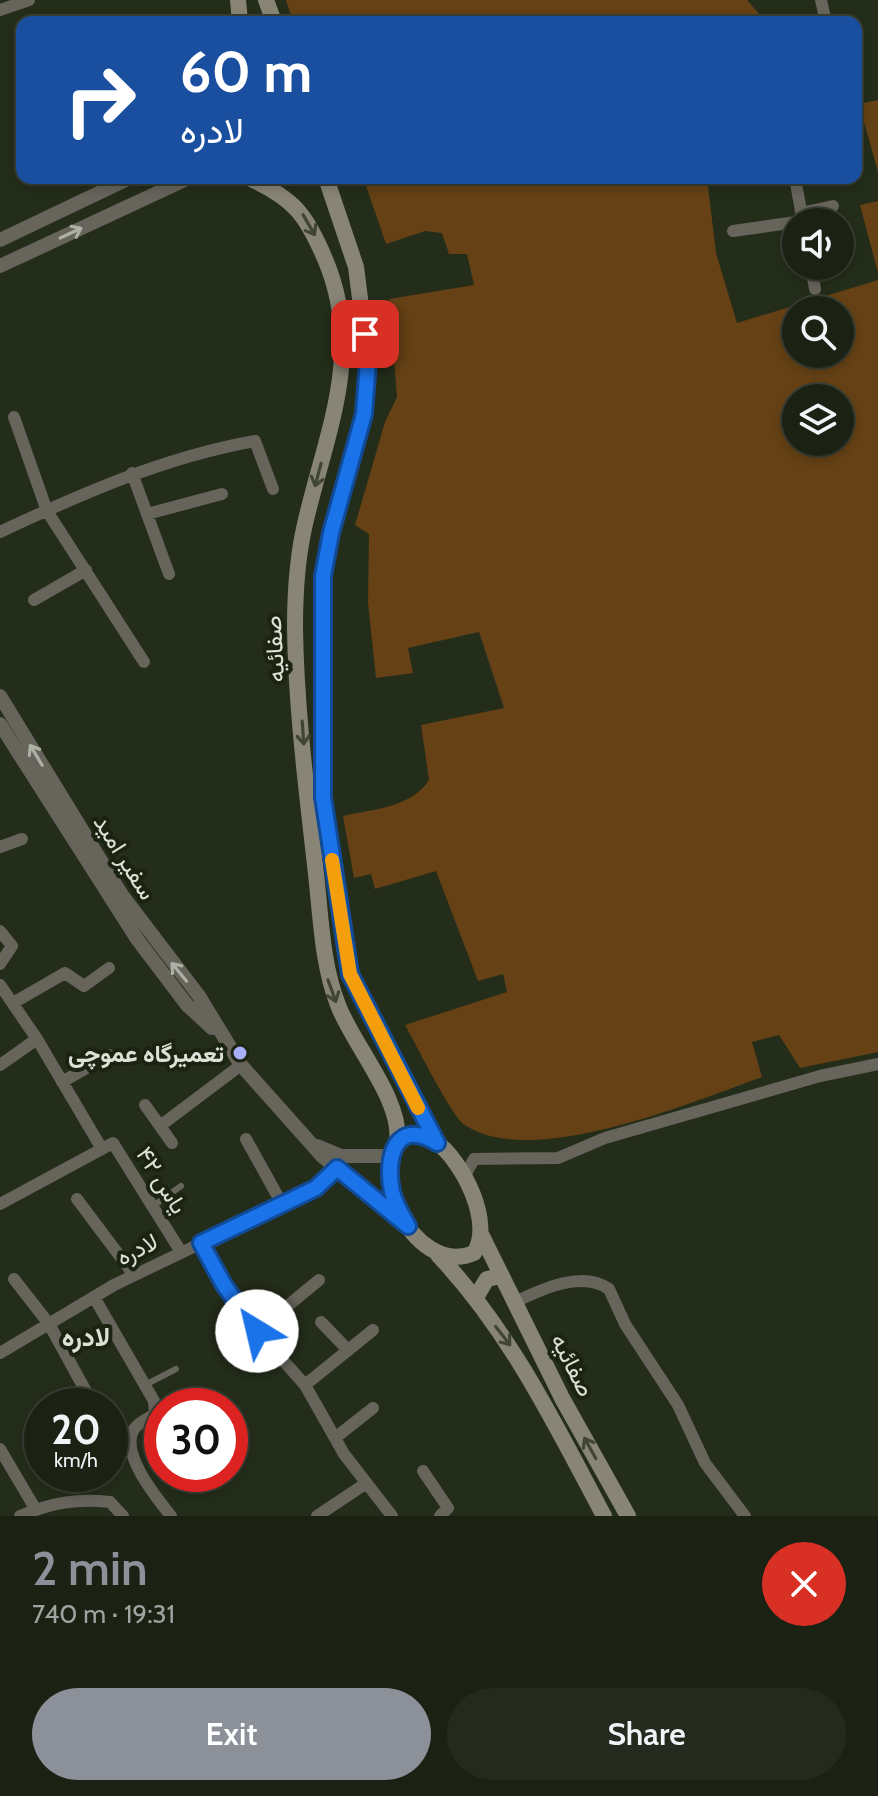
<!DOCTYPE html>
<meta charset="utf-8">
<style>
body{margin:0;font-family:Cabin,Vazirmatn,sans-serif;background:#242a1d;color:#f1f3f6;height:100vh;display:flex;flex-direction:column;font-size:30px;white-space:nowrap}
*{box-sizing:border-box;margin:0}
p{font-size:26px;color:#a0a4a0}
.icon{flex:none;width:44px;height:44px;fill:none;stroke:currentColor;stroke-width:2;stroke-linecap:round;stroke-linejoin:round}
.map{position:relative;height:1516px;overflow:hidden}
.details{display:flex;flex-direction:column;background:#1b2214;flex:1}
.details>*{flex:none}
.top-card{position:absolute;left:16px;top:16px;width:846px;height:168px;border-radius:16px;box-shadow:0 4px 12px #0003,0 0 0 2px #393f34;background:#1a4fa0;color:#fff;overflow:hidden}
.buttons{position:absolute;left:782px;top:208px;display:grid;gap:16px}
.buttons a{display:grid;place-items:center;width:72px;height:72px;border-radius:50%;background:#1b2214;box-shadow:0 4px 12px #0003,0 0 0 2px #393f34;font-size:40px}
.speed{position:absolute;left:24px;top:1388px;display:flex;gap:16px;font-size:40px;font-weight:700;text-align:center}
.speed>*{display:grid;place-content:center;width:104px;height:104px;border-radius:50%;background:#1b2214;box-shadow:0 4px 12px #0003,0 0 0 2px #393f34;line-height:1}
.speed small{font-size:20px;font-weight:400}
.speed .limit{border:12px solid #d22;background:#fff;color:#111}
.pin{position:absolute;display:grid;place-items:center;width:68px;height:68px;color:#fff;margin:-34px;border-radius:16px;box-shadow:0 4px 12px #0006}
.me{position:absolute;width:88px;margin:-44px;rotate:324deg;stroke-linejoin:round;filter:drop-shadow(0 0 6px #0008)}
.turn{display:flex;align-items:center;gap:28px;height:168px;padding:0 32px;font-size:36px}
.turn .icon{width:104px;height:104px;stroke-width:2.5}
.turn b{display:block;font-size:56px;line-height:68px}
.round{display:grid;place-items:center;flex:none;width:84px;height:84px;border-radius:42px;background:#242a1d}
.headline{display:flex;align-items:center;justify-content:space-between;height:136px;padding:0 32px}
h1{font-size:48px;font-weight:600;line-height:60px;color:#8c9099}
.button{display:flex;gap:16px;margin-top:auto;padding:16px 32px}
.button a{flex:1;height:92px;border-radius:48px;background:#8c9099;color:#fff;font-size:32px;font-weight:600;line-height:92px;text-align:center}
.button a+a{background:#242a1d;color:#f1f3f6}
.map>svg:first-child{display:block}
</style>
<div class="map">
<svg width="878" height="1516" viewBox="0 0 878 1516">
<rect width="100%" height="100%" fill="#242d1a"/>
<path fill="#654115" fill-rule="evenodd" d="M 286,0 L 747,0 L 766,22 L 293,22 Z
M 878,100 L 878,172 L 859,104 Z
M 344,178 L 707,178 L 716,253 L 737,323 L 878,280 L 878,1052 L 800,1068 L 779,1035 L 752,1042 L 762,1077 C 692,1102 532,1170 465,1125 C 451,1116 416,1044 405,1025 L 507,992 L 503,974 L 478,981 L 436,871 L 375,889 L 371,874 L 354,878 L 343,816 C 373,809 411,808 429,780 L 421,725 L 504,708 L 479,632 L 408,648 L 413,673 L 376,678 L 368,603 L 369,534 L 355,525 L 385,422 L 397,397 L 389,299 L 474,285 L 467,254 L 449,254 L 442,233 L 425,231 L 386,244 L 364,180 L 346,183 ZM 796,310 L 840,310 L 840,354 L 796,354 ZM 796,398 L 840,398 L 840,442 L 796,442 Z
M 878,201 L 878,273 L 860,205 Z"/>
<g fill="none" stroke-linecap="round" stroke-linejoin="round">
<path stroke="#66645b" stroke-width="6" d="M 153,1206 L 181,1186
M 145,1385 L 176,1369"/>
<path stroke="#66645b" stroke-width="12" d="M 821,0 L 826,22
M 0,10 L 29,0
M 795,178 L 803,222
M 801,213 L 833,206
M 733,231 L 796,222
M 811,266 L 815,289
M 14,417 L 47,511 L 144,662
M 132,473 L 169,574
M 147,514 L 222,494
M 0,532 C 83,493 165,457 255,441 L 273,489
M 34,600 L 86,570
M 0,847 L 22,839
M 0,931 L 12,946 L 0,964
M 0,985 L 37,1039 L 102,1149
M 13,1003 L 65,973 L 84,986 L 109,968
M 0,1065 L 37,1039
M 62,1082 L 109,1055
M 145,1105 L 160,1126 L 241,1065
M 160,1126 L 172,1143
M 246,1139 L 282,1204
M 464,1177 L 474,1159 L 558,1158 L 605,1138 L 820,1076 L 878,1064
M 77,1199 L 134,1275
M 0,1204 L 113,1143 L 181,1252
M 201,1243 L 248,1321 L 305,1385 L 344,1454 L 392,1516
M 14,1279 L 49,1324 L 94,1406
M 94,1297 L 154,1401 L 155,1414 C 148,1418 138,1423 134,1429 C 119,1453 157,1498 171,1516
M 515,1302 C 542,1289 582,1270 609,1289 L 625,1324 L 678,1405 L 705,1463 L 745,1516
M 321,1322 L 348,1350
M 257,1331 L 319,1280
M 0,1353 L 114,1285 L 316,1188 L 337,1168
M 305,1385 L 373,1330
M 335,1438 L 373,1408
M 0,1449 L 36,1510
M 423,1471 L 448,1508 L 440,1516
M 20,1516 C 51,1503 77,1498 110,1502 L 123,1516
M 317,1516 L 365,1484"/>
<path stroke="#66645b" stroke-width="14" d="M 0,240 L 130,178
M 0,266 L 189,178
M 0,696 L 122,895 L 199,996 L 241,1065 L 322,1156 L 403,1222
M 0,724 L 137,939 L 187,1005 L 212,1028
M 317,1146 L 341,1156 L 391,1156"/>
<path stroke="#888576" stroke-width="16" d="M 238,0 L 240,22
M 266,0 L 274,22
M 249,178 C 294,199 306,214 325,259 C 365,353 326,432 305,524 C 297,558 295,592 295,627 C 296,709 307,793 316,874 C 321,918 322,964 338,1005 C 353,1045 403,1101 397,1142
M 326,178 L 356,267 L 368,361 L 364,414 L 331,533 L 323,576 L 323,797 L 350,974 L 437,1143
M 412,1134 C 420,1136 429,1137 436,1142 C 463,1161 494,1224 474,1253 C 412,1280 356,1154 412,1134 Z
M 481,1234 L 562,1398 L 628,1516
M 438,1255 C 510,1331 555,1424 604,1516
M 476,1297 L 487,1279 L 501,1276"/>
</g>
<defs><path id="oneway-shaft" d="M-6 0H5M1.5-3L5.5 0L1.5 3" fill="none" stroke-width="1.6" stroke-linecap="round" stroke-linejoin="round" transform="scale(2)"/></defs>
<g stroke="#414534">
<use href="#oneway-shaft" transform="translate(309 225) rotate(60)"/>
<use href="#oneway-shaft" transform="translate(318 475) rotate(105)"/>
<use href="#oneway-shaft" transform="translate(303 733) rotate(86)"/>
<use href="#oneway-shaft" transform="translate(332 991) rotate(70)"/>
<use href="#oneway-shaft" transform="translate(503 1336) rotate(52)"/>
<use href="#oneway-shaft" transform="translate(590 1448) rotate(-119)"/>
</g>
<g stroke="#adb0a5">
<use href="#oneway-shaft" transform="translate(71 233) rotate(-25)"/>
<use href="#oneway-shaft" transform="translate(36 755) rotate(-121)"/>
<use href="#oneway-shaft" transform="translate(179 972) rotate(-129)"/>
</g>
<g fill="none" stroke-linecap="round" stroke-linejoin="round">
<defs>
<path id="route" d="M 257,1331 L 224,1285 L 201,1243 L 316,1188 L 337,1168 L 408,1226 C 402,1216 395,1204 392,1192 C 385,1158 395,1117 437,1143 L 350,974 L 323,797 L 323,576 L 331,533 L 364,414 L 368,361 L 365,334"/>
</defs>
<use href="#route" stroke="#114b97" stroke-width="20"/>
<use href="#route" stroke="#1a73e8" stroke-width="14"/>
<path stroke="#f59e0b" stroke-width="14" d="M 332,860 L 350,974 L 418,1108"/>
</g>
<circle fill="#a8b0fc" stroke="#1b2311" stroke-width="3" cx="240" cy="1053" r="8"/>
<g text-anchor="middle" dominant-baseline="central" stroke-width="8" stroke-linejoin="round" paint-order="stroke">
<g font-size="24" fill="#dce2d6" stroke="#1b2311">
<text transform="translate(274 649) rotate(-93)">صفائیه</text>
<text transform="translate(125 857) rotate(58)">سفیر امید</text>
<text transform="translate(162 1180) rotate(58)">یاس ۴۲</text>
<text transform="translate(137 1249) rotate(-26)">لادره</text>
<text transform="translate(573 1365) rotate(63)">صفائیه</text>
</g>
<g font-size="24" font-weight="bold" fill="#dce2d6" stroke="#1b2311" text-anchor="end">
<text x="224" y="1053">تعمیرگاه عموچی</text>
</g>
<g font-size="26" font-weight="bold" fill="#dce2d6" stroke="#1b2311">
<text x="86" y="1337">لادره</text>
</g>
</g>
</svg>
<div class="buttons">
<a><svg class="icon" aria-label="sound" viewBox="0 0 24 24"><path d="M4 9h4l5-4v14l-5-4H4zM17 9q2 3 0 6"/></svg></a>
<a><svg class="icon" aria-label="search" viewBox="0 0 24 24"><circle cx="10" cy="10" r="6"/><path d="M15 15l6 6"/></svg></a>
<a><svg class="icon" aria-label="layers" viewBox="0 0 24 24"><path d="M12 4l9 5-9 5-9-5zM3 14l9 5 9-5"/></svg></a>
</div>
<div class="speed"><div>20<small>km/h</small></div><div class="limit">30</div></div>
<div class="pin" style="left:365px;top:334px;background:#d93025"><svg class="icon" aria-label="arrive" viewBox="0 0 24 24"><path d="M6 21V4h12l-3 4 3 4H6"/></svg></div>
<svg class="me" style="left:257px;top:1331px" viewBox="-20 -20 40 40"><circle r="19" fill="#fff"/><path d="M0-13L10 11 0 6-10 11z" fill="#1a73e8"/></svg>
<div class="top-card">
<div class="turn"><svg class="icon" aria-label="right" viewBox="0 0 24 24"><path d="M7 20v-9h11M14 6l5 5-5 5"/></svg><div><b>60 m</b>لادره</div></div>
</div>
</div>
<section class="details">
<div class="headline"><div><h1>2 min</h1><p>740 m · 19:31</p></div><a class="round" style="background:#d93025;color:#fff"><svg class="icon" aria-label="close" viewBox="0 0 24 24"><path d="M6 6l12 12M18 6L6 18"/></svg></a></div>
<div class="button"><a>Exit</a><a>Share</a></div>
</section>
